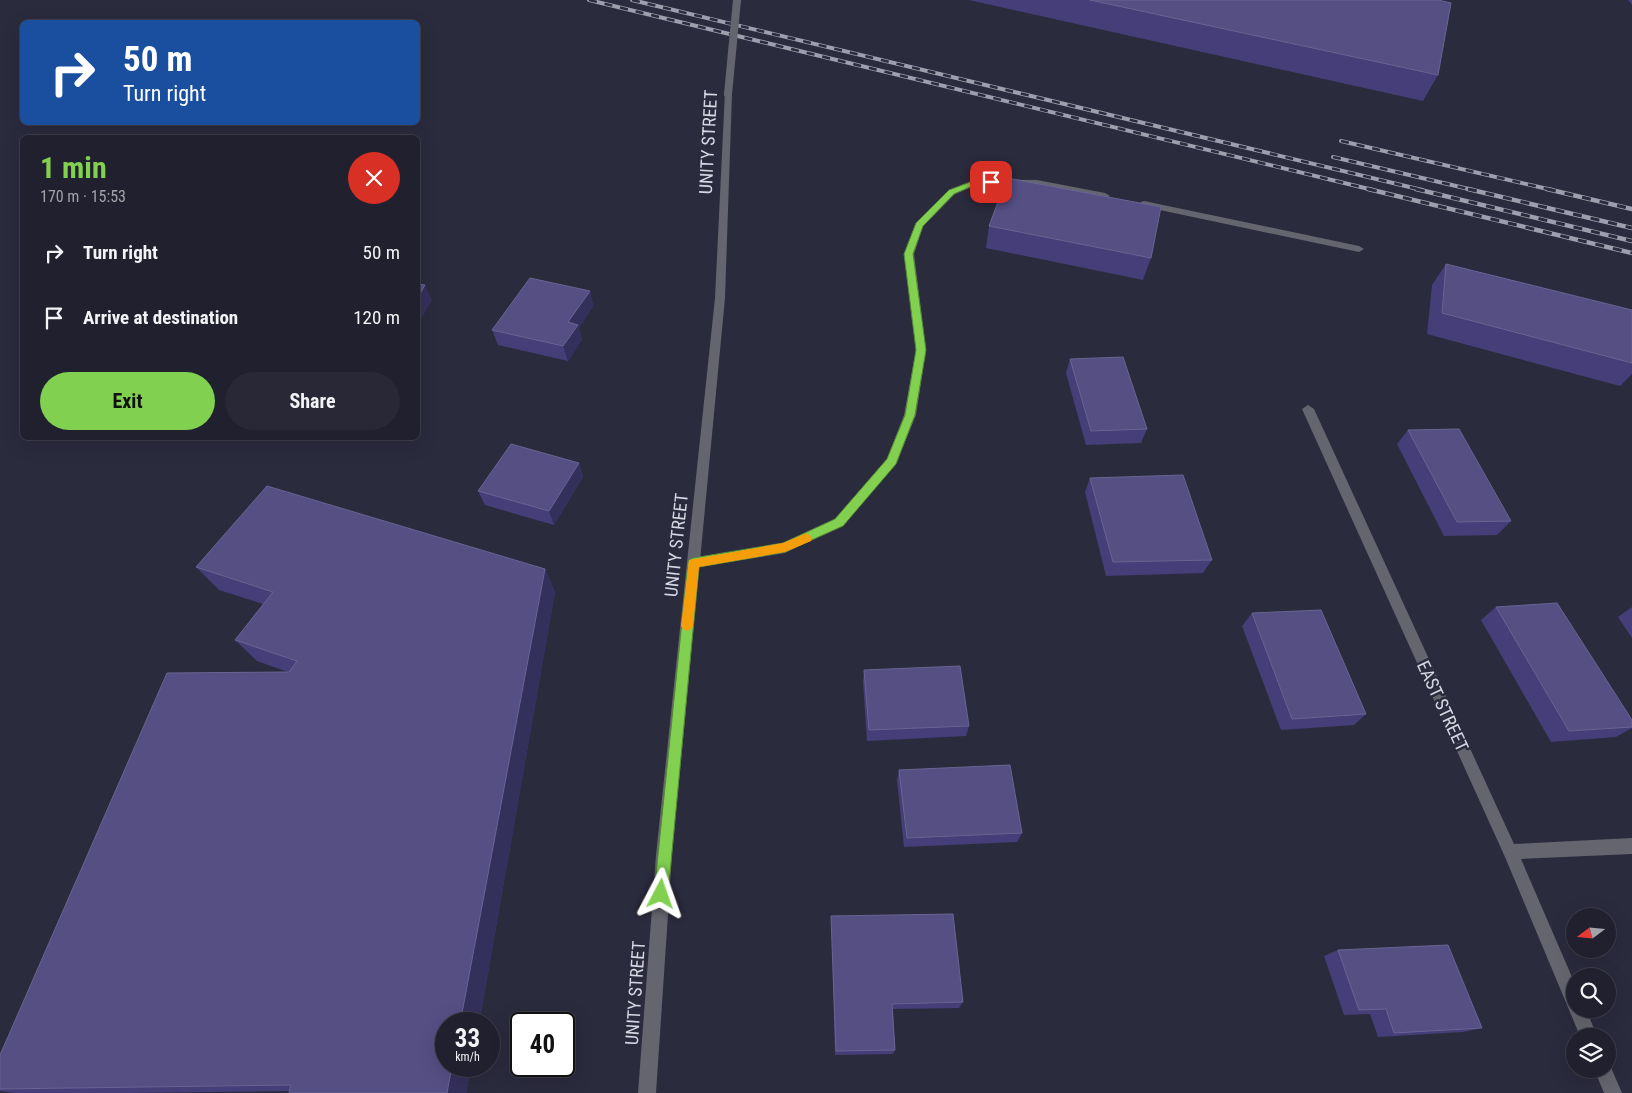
<!DOCTYPE html>
<meta charset="utf-8">
<style>
body{margin:0;font-family:"Roboto Condensed",sans-serif;background:#282836;color:#f1f3f6;height:100vh;display:flex;flex-direction:column;font-size:19px;white-space:nowrap}
*{box-sizing:border-box;margin:0}
p{font-size:16px;color:#a2a3aa}
.icon{flex:none;width:28px;height:28px;fill:none;stroke:currentColor;stroke-width:2;stroke-linecap:round;stroke-linejoin:round}
.map{position:relative;flex:1;overflow:hidden}
.drawer{position:absolute;left:20px;top:135px;width:400px;height:305px;display:flex;flex-direction:column;background:#20202e;border-radius:8px;box-shadow:0 5px 20px #0002,0 0 0 1px #3d3e4a}
.drawer>*{flex:none}
.hud{position:absolute;left:20px;top:20px;width:400px;height:105px;border-radius:8px;box-shadow:0 5px 20px #0002,0 0 0 1px #3d3e4a;background:#1a4fa0;color:#fff;overflow:hidden}
.needle{width:32px;rotate:254deg}
.controls{position:absolute;left:1566px;top:908px;display:grid;gap:10px}
.controls a{display:grid;place-items:center;width:50px;height:50px;border-radius:50%;background:#20202e;box-shadow:0 5px 20px #0002,0 0 0 1px #3d3e4a;font-size:25px}
.speed{position:absolute;left:435px;top:1012px;display:flex;gap:10px;font-size:25px;font-weight:700;text-align:center}
.speed>*{display:grid;place-content:center;width:65px;height:65px;border-radius:50%;background:#20202e;box-shadow:0 5px 20px #0002,0 0 0 1px #3d3e4a;line-height:1}
.speed small{font-size:12px;font-weight:400}
.speed .limit{border:2px solid #111;border-radius:8px;background:#fff;color:#111}
.pin{position:absolute;display:grid;place-items:center;width:42px;height:42px;color:#fff;margin:-21px;border-radius:10px;box-shadow:0 2px 8px #0006}
.me{position:absolute;width:55px;margin:-28px;rotate:4deg;stroke-linejoin:round;filter:drop-shadow(0 0 4px #0008)}
.turn{display:flex;align-items:center;gap:18px;height:105px;padding:0 20px;font-size:22px}
.turn .icon{width:65px;height:65px;stroke-width:2.5}
.turn b{display:block;font-size:35px;line-height:42px}
.round{display:grid;place-items:center;flex:none;width:52px;height:52px;border-radius:26px;background:#282836}
.head{display:flex;align-items:center;justify-content:space-between;height:85px;padding:0 20px}
h1{font-size:30px;font-weight:700;line-height:38px;color:#81d050}
.primary-button{display:flex;gap:10px;margin-top:auto;padding:10px 20px}
.primary-button a{flex:1;height:58px;border-radius:30px;background:#81d050;color:#111;font-size:20px;font-weight:700;line-height:58px;text-align:center}
.primary-button a+a{background:#282836;color:#f1f3f6}
ul{padding:0;list-style:none}
li{display:flex;align-items:center;gap:15px;height:65px;padding:0 20px}
li div{flex:1}
li b{display:block;font-size:19px}
li em{font-style:normal}
.map>svg:first-child{display:block}
</style>
<div class="map">
<svg width="1632" height="1093" viewBox="0 0 1632 1093">
<rect width="100%" height="100%" fill="#2b2b3e"/>
<g fill="none" stroke-linecap="round" stroke-linejoin="round">
<path fill="#65656f" fill-rule="evenodd" d="M 976,179 L 1037,180 L 1105,193 L 1110,196 L 1105,199 L 1037,186 L 977,185 L 955,194 L 923,226 L 914,254 L 926,350 L 916,415 L 896,464 L 843,525 L 785,553 L 693,568 L 689,567 L 687,563 L 689,559 L 693,558 L 783,543 L 835,519 L 887,459 L 904,415 L 916,350 L 904,254 L 916,223 L 949,190 Z
M 1144,201 L 1359,246 L 1364,249 L 1359,252 L 1141,206 L 1141,202 Z"/>
<path fill="#65656f" fill-rule="evenodd" d="M 1308,405 L 1314,409 L 1514,844 L 1632,838 L 1632,854 L 1521,859 L 1575,984 L 1575,1009 L 1586,1009 L 1597,1036 L 1580,1036 L 1505,857 L 1302,409 Z
M 1608,1062 L 1609,1063 L 1622,1093 L 1604,1093 L 1594,1069 L 1608,1069 Z"/>
<path fill="#65656f" fill-rule="evenodd" d="M 725,92 L 732,94 L 725,298 L 672,855 L 656,1093 L 638,1093 L 656,855 L 715,298 Z"/>
<defs>
<path id="rail-far1" d="M 589,0 L 1373,190
M 632,0 L 1422,190
M 1341,141 L 1552,190
M 1333,157 L 1473,190"/>
<path id="rail" d="M 1368,189 L 1632,253
M 1416,189 L 1632,241
M 1468,189 L 1632,228
M 1547,189 L 1632,209"/>
</defs>
<use href="#rail-far1" stroke="#9e9ead" stroke-width="4"/>
<use href="#rail" stroke="#9e9ead" stroke-width="4.5"/>
<use href="#rail-far1" stroke="#2b2b3e" stroke-width="2.5" stroke-dasharray="8" stroke-linecap="butt"/>
<use href="#rail" stroke="#2b2b3e" stroke-width="3" stroke-dasharray="9" stroke-linecap="butt"/>
<path stroke="#65656f" stroke-width="8" d="M 728,94 L 737,0"/>
</g>
<path fill="#453e78" d="M 969,0 L 1438,0 L 1438,75 L 1423,101 Z
M 1628,0 L 1632,0 L 1632,5 Z
M 989,226 L 1151,258 L 1143,280 L 986,248 Z
M 1446,264 L 1632,310 L 1632,374 L 1620,386 L 1427,334 L 1432,285 Z
M 590,291 L 593,306 L 579,328 L 582,340 L 568,361 L 498,345 L 492,330 Z
M 1070,359 L 1147,429 L 1141,443 L 1086,445 L 1066,373 Z
M 1408,430 L 1511,521 L 1497,535 L 1444,536 L 1397,444 Z
M 579,463 L 583,477 L 554,525 L 485,505 L 478,491 Z
M 1090,478 L 1212,560 L 1203,573 L 1106,576 L 1085,492 Z
M 196,567 L 545,569 L 555,592 L 479,1024 L 446,1024 L 446,1066 L 471,1066 L 466,1093 L 290,1091 L 131,1093 L 15,1093 L 0,1091 L 0,1055 L 288,672 L 257,661 L 235,640 L 263,604 L 219,590 Z
M 1496,607 L 1632,720 L 1632,728 L 1616,737 L 1551,742 L 1481,620 Z
M 1632,607 L 1632,638 L 1618,617 Z
M 1252,613 L 1366,714 L 1354,725 L 1281,730 L 1242,626 Z
M 864,670 L 969,726 L 966,736 L 867,741 L 863,682 Z
M 899,770 L 1022,833 L 1017,842 L 904,847 L 897,780 Z
M 831,916 L 963,1002 L 959,1008 L 893,1009 L 895,1050 L 893,1054 L 835,1055 Z
M 1338,950 L 1482,1028 L 1463,1032 L 1378,1037 L 1370,1014 L 1344,1015 L 1324,956 Z"/>
<path fill="#34305c" d="M 425,285 L 432,300 L 418,324 L 418,297 Z
M 590,291 L 593,306 L 579,328 L 582,340 L 568,361 L 563,346 L 568,322 Z
M 579,463 L 583,477 L 554,525 L 549,511 Z
M 545,569 L 555,592 L 479,1024 L 460,1024 Z
M 452,1066 L 471,1066 L 466,1093 L 447,1093 Z"/>
<path fill="#554f84" stroke="#696492" d="M 1090,0 L 1438,0 L 1451,3 L 1438,75 Z
M 1007,178 L 1161,207 L 1151,258 L 989,226 Z
M 1446,264 L 1632,310 L 1632,363 L 1442,313 Z
M 530,278 L 590,291 L 568,322 L 578,325 L 563,346 L 492,330 Z
M 418,284 L 425,285 L 418,297 Z
M 1123,357 L 1147,429 L 1091,431 L 1070,359 Z
M 1459,429 L 1511,521 L 1457,522 L 1408,430 Z
M 511,444 L 579,463 L 549,511 L 478,491 Z
M 1183,475 L 1212,560 L 1113,562 L 1090,478 Z
M 267,486 L 545,569 L 460,1024 L 446,1024 L 446,1066 L 452,1066 L 447,1093 L 289,1093 L 291,1085 L 0,1089 L 0,1055 L 167,673 L 289,672 L 297,661 L 235,640 L 273,592 L 196,567 Z
M 1557,603 L 1632,720 L 1632,727 L 1569,731 L 1496,607 Z
M 1321,610 L 1366,714 L 1292,719 L 1252,613 Z
M 960,666 L 969,726 L 869,730 L 864,670 Z
M 1010,765 L 1022,833 L 907,838 L 899,770 Z
M 953,914 L 963,1002 L 892,1004 L 895,1050 L 836,1051 L 831,916 Z
M 1448,945 L 1482,1028 L 1394,1033 L 1386,1009 L 1359,1010 L 1338,950 Z"/>
<path fill="#81d050" stroke="#548734" d="M 976,180 L 991,180 L 995,182 L 991,185 L 977,184 L 954,194 L 923,226 L 913,254 L 926,350 L 915,415 L 896,464 L 843,526 L 785,552 L 699,567 L 668,894 L 666,899 L 661,902 L 656,899 L 654,894 L 688,563 L 689,560 L 693,558 L 783,543 L 835,519 L 887,459 L 905,415 L 916,350 L 904,254 L 916,223 L 949,190 Z"/>
<path fill="#f59e0b" d="M 807,533 L 812,538 L 811,541 L 785,552 L 699,567 L 693,626 L 691,629 L 687,631 L 683,629 L 681,626 L 689,560 L 783,543 Z"/>
<g text-anchor="middle" dominant-baseline="central" stroke-width="5" stroke-linejoin="round" paint-order="stroke">
<g font-size="18" fill="#d7d7e3" stroke="#2b2b3e">
<text transform="translate(708 142) rotate(-87)">UNITY STREET</text>
<text transform="translate(676 545) rotate(-84)">UNITY STREET</text>
<text transform="translate(1443 706) rotate(65)">EAST STREET</text>
<text transform="translate(635 993) rotate(-86)">UNITY STREET</text>
</g>
</g>
</svg>
<div class="controls">
<a><svg class="needle" viewBox="-14 -14 28 28"><path d="M0-13l5 13h-10z" fill="#e53935"/><path d="M0 13l5-13h-10z" fill="#a2a3aa"/></svg></a>
<a><svg class="icon" aria-label="search" viewBox="0 0 24 24"><circle cx="10" cy="10" r="6"/><path d="M15 15l6 6"/></svg></a>
<a><svg class="icon" aria-label="layers" viewBox="0 0 24 24"><path d="M12 4l9 5-9 5-9-5zM3 14l9 5 9-5"/></svg></a>
</div>
<div class="speed"><div>33<small>km/h</small></div><div class="limit">40</div></div>
<div class="pin" style="left:991px;top:182px;background:#d93025"><svg class="icon" aria-label="arrive" viewBox="0 0 24 24"><path d="M6 21V4h12l-3 4 3 4H6"/></svg></div>
<svg class="me" style="left:661px;top:894px" viewBox="-20 -20 40 40"><path d="M0-17L14 15 0 8-14 15z" fill="#81d050" stroke="#fff" stroke-width="4"/></svg>
<div class="hud">
<div class="turn"><svg class="icon" aria-label="right" viewBox="0 0 24 24"><path d="M7 20v-9h11M14 6l5 5-5 5"/></svg><div><b>50 m</b>Turn right</div></div>
</div>
<section class="drawer">
<div class="head"><div><h1>1 min</h1><p>170 m · 15:53</p></div><a class="round" style="background:#d93025;color:#fff"><svg class="icon" aria-label="close" viewBox="0 0 24 24"><path d="M6 6l12 12M18 6L6 18"/></svg></a></div>
<ul>
<li><svg class="icon" aria-label="right" viewBox="0 0 24 24"><path d="M7 20v-9h11M14 6l5 5-5 5"/></svg><div><b>Turn right</b></div><em>50 m</em></li>
<li><svg class="icon" aria-label="arrive" viewBox="0 0 24 24"><path d="M6 21V4h12l-3 4 3 4H6"/></svg><div><b>Arrive at destination</b></div><em>120 m</em></li>
</ul>
<div class="primary-button"><a>Exit</a><a>Share</a></div>
</section>
</div>
